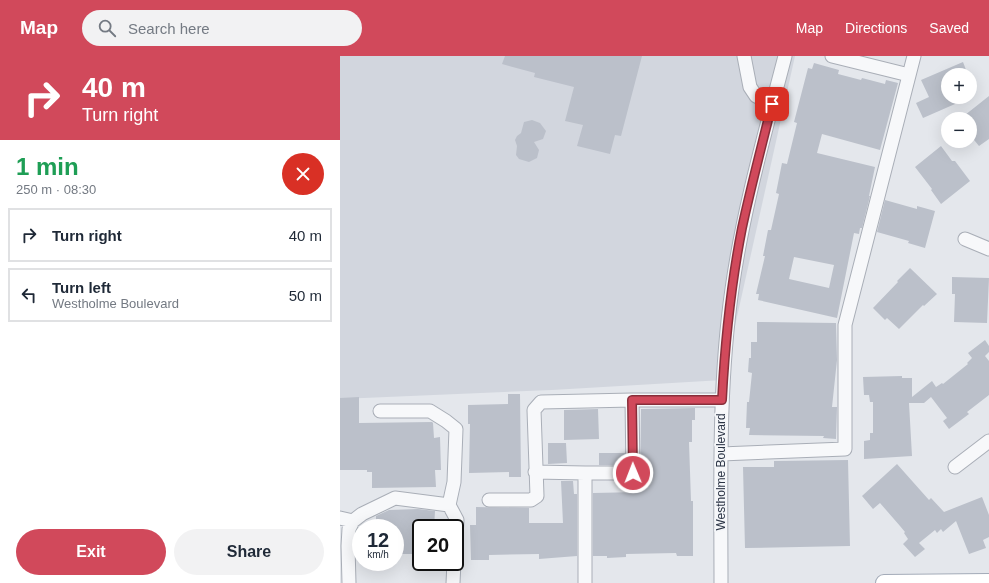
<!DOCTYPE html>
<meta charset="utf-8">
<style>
body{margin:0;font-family:Helvetica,sans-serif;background:#f2f2f3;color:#1f2937;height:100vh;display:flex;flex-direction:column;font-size:15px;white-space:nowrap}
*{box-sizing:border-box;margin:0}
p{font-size:13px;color:#747a83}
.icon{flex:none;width:22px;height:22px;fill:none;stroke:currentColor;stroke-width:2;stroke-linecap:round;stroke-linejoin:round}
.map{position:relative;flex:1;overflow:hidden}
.panel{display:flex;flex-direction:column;background:#fff;width:340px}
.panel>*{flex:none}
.top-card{background:#d1495b;color:#fff;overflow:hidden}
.buttons{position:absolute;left:601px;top:12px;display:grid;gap:8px}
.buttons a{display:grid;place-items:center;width:36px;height:36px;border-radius:50%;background:#fff;box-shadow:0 4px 16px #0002;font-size:20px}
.speed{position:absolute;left:12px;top:463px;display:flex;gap:8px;font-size:20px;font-weight:700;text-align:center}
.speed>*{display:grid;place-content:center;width:52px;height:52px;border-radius:50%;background:#fff;box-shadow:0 4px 16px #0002;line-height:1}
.speed small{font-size:10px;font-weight:400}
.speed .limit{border:2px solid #111;border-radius:6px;background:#fff;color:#111}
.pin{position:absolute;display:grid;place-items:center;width:34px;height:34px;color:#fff;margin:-17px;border-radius:8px;box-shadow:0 2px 6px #0006}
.me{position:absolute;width:44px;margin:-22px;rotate:359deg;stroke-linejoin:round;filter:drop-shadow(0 0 3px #0008)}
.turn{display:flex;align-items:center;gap:14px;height:84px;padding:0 16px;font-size:18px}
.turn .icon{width:52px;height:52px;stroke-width:2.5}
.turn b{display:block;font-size:28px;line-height:34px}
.round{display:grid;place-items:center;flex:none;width:42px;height:42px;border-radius:21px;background:#f2f2f3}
.overview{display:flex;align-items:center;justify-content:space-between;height:68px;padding:0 16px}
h1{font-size:24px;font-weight:700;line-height:30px;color:#1e9e55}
.button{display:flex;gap:8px;margin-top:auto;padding:8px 16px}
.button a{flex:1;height:46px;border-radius:24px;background:#d1495b;color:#fff;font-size:16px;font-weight:700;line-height:46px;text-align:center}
.button a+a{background:#f2f2f3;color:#1f2937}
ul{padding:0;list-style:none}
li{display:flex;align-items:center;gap:12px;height:54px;margin:0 8px 6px;padding:0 8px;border:2px solid #e0e1e3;border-radius:0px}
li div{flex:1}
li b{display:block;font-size:15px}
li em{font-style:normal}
header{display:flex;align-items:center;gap:24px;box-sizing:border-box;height:56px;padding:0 20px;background:#d1495b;color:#fff}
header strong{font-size:19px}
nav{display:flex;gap:22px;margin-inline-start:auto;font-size:14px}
.search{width:280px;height:36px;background:#f2f2f3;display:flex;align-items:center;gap:10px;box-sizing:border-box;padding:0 14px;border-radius:22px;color:#747a83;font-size:15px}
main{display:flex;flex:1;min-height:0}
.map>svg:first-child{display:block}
</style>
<header>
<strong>Map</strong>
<div class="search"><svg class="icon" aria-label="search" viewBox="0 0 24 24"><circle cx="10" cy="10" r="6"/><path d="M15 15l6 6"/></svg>Search here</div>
<nav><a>Map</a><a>Directions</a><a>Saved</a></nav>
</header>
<main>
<section class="panel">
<div class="top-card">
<div class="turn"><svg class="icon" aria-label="right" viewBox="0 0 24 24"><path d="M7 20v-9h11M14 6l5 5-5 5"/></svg><div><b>40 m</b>Turn right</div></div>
</div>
<div class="overview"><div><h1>1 min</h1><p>250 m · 08:30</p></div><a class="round" style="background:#d93025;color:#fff"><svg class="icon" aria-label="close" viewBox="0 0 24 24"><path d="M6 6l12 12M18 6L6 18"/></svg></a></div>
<ul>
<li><svg class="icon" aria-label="right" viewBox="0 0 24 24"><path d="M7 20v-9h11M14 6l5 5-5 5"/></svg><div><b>Turn right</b></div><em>40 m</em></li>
<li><svg class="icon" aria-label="left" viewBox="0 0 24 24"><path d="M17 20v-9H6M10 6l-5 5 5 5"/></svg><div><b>Turn left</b><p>Westholme Boulevard</p></div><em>50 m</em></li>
</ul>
<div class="button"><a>Exit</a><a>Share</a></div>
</section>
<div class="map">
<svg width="649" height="527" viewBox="0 0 649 527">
<rect width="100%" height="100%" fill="#e4e7ec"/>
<path fill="#d2d6de" d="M 0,0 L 455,0 L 383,324 L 212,334 L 0,343 Z"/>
<path fill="#bbc0ca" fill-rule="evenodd" d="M 165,0 L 302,0 L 281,80 L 275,79 L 270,98 L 237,90 L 243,69 L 225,65 L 234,31 L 194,21 L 195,17 L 162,8 Z
M 623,6 L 628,19 L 608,19 L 608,41 L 631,41 L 583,62 L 576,47 L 589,41 L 581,24 Z
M 474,7 L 499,14 L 498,18 L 521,24 L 522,22 L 545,28 L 546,24 L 558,27 L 540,94 L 482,78 L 477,97 L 535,111 L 529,140 L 530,140 L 522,172 L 520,172 L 519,178 L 514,177 L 497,262 L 418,244 L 419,238 L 416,238 L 425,200 L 423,200 L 428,174 L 431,174 L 439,138 L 436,137 L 442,107 L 447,108 L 457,67 L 454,66 L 468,12 L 472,13 ZM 454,201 L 494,209 L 489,232 L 449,223 Z
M 649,40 L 649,83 L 639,90 L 630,79 L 630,63 L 620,63 Z
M 192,64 L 200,67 L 206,75 L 203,83 L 194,86 L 199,94 L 197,102 L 189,106 L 179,103 L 176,99 L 177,90 L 175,84 L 177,80 L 181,77 L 184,66 Z
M 601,90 L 612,105 L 615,105 L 630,125 L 601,148 L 591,134 L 592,133 L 575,111 Z
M 545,144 L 577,153 L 577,150 L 595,155 L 585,192 L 568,187 L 569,185 L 537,176 Z
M 570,212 L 597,238 L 584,250 L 583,249 L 559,273 L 547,262 L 545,264 L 533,252 L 558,226 L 557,225 Z
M 612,221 L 649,222 L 647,267 L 614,266 L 615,238 L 612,238 Z
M 417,266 L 496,267 L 497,304 L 492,351 L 497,351 L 496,383 L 483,382 L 484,380 L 409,379 L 410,372 L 406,372 L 407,346 L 409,346 L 412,317 L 408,316 L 409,302 L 411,302 L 411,286 L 417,286 Z
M 645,284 L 649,290 L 649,296 L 645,300 L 649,305 L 649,339 L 627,356 L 629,358 L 609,373 L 603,365 L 607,362 L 591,341 L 584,347 L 569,347 L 572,400 L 524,403 L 524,385 L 530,384 L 530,377 L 533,377 L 533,346 L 530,346 L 529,339 L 524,339 L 523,321 L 562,320 L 562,322 L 572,322 L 572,341 L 592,325 L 596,331 L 602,327 L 603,328 L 628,308 L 627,307 L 632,302 L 628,297 Z
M 168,338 L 180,338 L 181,421 L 169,421 L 169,416 L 129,417 L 130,368 L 128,368 L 128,349 L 168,348 Z
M 19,341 L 19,367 L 92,366 L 93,367 L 94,382 L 100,381 L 101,414 L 95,414 L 96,431 L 32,432 L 32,416 L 27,416 L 27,414 L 0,414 L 0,342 Z
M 355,352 L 355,364 L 352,364 L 352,386 L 349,386 L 351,445 L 353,445 L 353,500 L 337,500 L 336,497 L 286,498 L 286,501 L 267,502 L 267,500 L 253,500 L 253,437 L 300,436 L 301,353 Z
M 258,353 L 259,383 L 224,384 L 224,354 Z
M 208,387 L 226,387 L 227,407 L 208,408 Z
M 259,397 L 285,397 L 285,409 L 259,409 Z
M 508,404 L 510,490 L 405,492 L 403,411 L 434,411 L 434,405 Z
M 557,408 L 589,444 L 591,442 L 604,456 L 642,441 L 649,459 L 649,481 L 643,484 L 646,492 L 629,498 L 616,465 L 603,476 L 601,473 L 597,477 L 595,474 L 579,487 L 585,493 L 575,501 L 563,488 L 568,483 L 564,477 L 565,476 L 560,470 L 540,447 L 533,453 L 522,440 Z
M 221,425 L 233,425 L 234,438 L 237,438 L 237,500 L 199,503 L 199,498 L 149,499 L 149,504 L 131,504 L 130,469 L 136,469 L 136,451 L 189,452 L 189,467 L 223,467 Z
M 78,453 L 95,455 L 94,472 L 81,472 L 81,498 L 55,498 L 55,472 L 36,472 L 36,460 L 49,454 Z"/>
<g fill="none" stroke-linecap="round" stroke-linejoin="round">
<defs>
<path id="minor" d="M 404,0 L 410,31 L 416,40 L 432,48
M 492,0 L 569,19
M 625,183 L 649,193
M 292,344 L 382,344
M 40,355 L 90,355 L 106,365 L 116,373 L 114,426 L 109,449
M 381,398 L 505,393 L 505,269 L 574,0
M 615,411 L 649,385
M 195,416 L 245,417
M 149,444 L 191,444 L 197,440 L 194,354 L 201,346 L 292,344 L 293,417 L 245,417 L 245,527
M 0,462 L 13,465
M 9,527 L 8,490 L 9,473 L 13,465 L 22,458 L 55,442 L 109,449 L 117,464 L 115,496
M 113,527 L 114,506
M 381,527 C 381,429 378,331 392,233 C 403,154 425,77 445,0"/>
<path id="major" d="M 544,527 L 649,526"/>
</defs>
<use href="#minor" stroke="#a9aeb7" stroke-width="15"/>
<use href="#major" stroke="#a3abb8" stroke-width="18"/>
<use href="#minor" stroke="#f7f8fa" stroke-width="13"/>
<use href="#major" stroke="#fff" stroke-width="16"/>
</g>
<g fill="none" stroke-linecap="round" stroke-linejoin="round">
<defs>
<path id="route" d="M 293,417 L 292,344 L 382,344 C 385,286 391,228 402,172 C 411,130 422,89 432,48"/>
</defs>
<use href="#route" stroke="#882f3b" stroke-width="10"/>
<use href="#route" stroke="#d1495b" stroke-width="7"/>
</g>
<g text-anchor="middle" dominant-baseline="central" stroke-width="3.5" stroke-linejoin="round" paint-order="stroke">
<g font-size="12" fill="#2b3445" stroke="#f4f6f9">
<text transform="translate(381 416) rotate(-90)">Westholme Boulevard</text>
</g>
</g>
</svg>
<div class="buttons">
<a>+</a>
<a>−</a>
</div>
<div class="speed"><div>12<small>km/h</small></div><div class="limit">20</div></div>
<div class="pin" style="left:432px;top:48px;background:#d93025"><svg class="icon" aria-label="arrive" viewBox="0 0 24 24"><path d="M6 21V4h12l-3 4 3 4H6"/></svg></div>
<svg class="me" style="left:293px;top:417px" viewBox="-20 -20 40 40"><circle r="17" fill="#d1495b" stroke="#fff" stroke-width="3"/><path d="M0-11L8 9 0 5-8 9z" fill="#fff"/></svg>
</div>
</main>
